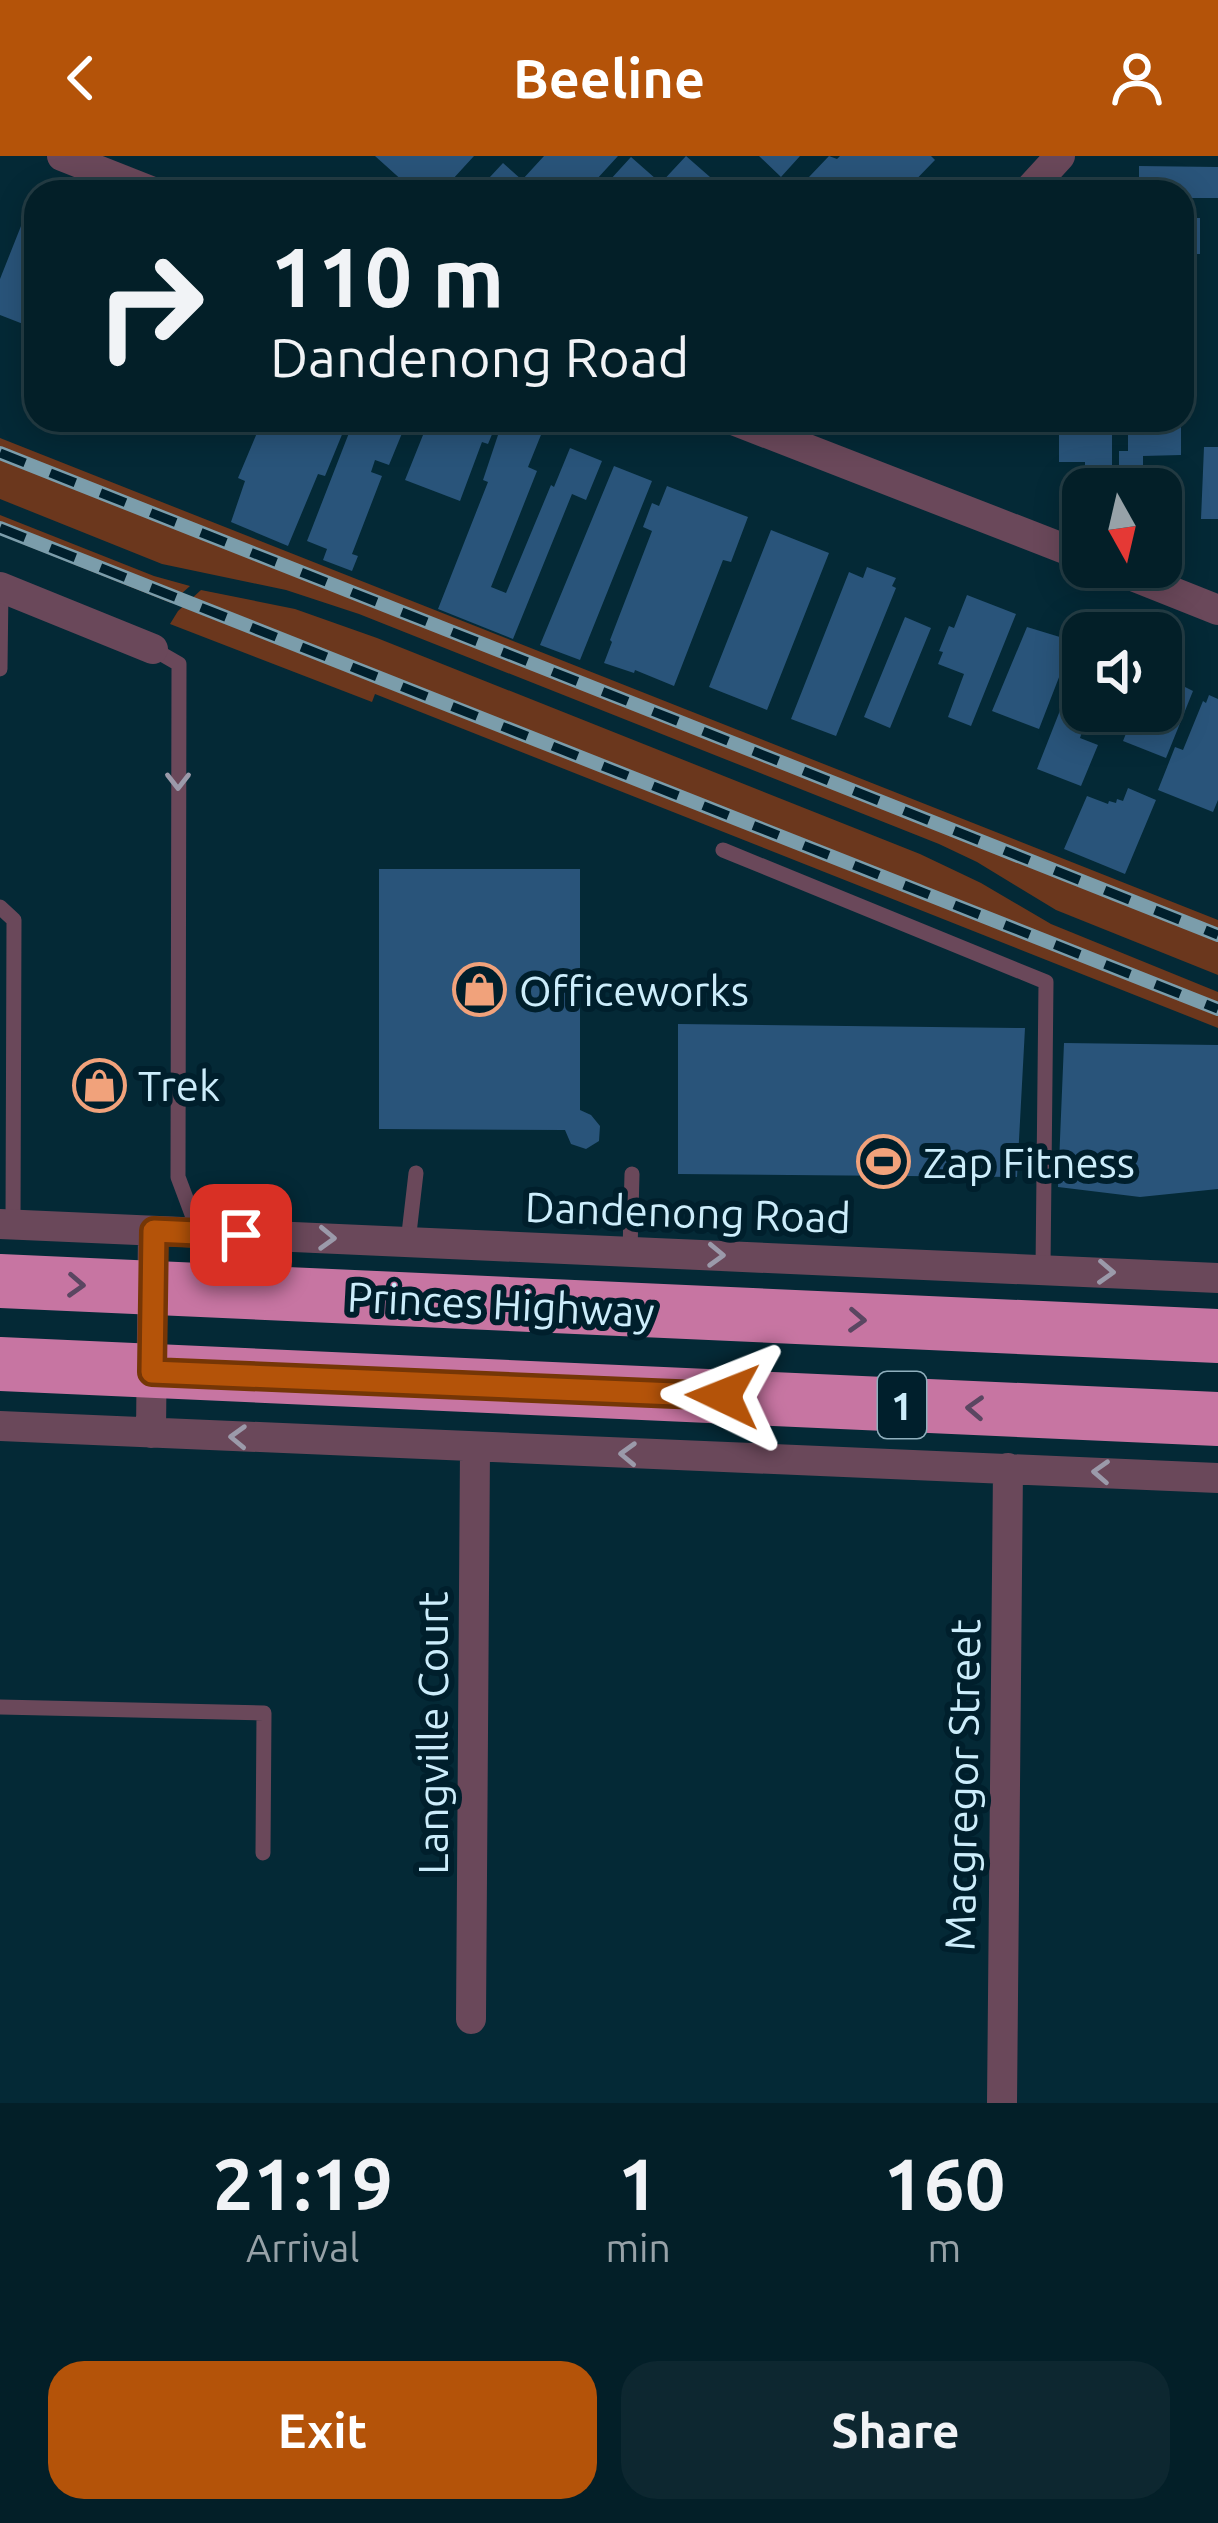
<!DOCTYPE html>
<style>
body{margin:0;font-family:Ubuntu,sans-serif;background:#0d2730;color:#f1f3f6;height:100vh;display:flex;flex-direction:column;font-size:45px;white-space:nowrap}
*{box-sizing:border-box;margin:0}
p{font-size:39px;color:#97a2a8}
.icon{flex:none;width:66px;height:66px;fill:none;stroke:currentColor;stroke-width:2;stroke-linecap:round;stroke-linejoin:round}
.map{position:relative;height:1947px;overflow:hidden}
.details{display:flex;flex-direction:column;background:#031f28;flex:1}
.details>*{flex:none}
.guide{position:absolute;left:24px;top:24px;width:1170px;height:252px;border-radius:36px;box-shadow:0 6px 30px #0003,0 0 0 3px #243d45;background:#031f28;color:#f1f3f6;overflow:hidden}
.needle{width:78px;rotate:172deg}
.fabs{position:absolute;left:1062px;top:312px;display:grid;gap:24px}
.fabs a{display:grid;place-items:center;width:120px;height:120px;border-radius:24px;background:#031f28;box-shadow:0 6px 30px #0003,0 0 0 3px #243d45;font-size:60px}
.pin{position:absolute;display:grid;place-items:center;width:102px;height:102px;color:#fff;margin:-51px;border-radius:24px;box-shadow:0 6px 18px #0006}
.me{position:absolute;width:132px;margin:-66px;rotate:272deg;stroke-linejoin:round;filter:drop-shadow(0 0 9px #0008)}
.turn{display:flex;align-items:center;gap:42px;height:252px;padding:0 48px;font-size:54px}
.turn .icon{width:156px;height:156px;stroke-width:2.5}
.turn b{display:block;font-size:84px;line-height:102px}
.eta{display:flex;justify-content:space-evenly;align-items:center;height:204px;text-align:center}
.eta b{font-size:72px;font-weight:700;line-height:84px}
.cta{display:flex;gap:24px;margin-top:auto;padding:24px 48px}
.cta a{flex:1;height:138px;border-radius:36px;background:#b45309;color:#fff;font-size:48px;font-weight:700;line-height:138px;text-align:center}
.cta a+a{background:#0d2730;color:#f1f3f6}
header{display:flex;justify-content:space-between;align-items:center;height:156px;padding:0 48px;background:#b45309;color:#fff;font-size:54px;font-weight:700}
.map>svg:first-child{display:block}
</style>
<header><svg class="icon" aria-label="back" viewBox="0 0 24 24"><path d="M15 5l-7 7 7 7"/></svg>Beeline<svg class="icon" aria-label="person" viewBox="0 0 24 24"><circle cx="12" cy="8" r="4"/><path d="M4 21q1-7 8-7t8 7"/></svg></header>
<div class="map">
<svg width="1218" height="1947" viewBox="0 0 1218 1947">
<rect width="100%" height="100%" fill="#042936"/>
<path fill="#6b371d" d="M 0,282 L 1218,764 L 1218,819 L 1056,754 L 977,706 L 939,688 L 359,458 L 286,434 L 162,408 L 0,343 Z
M 0,359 L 154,420 L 190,430 L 171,447 L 0,379 Z
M 201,434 L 295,453 L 377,482 L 920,698 L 981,727 L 1051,768 L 1218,836 L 1218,872 L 375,538 L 372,546 L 170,468 L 178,455 Z"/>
<path fill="#29547a" d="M 375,0 L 474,0 L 441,36 L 415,36 Z
M 544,0 L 618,0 L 585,36 L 476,36 L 503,7 L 522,24 Z
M 686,0 L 710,21 L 696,36 L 666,36 L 659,29 Z
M 759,0 L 800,0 L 781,21 Z
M 829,0 L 837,3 L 840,0 L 931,0 L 935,4 L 904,36 L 825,36 L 809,21 Z
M 631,1 L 656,23 L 645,36 L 599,36 Z
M 1139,10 L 1218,11 L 1218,42 L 1182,42 L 1182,36 L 1144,36 L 1144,33 L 1139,33 Z
M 1182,62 L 1200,62 L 1200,98 L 1182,98 Z
M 21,70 L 36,75 L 36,173 L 0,159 L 0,123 Z
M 272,264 L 348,264 L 325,320 L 318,318 L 288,390 L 231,366 L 245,325 L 238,322 L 262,265 L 270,268 Z
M 354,264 L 399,264 L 398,267 L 405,270 L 389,309 L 375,304 L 371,316 L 382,320 L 352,398 L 358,400 L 352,415 L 323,404 L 327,393 L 307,385 Z
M 429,264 L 463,275 L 467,264 L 498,264 L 488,288 L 482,286 L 460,345 L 405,324 Z
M 503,264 L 532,264 L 545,269 L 528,311 L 537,315 L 491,431 L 506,437 L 551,329 L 554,331 L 570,292 L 602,305 L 586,344 L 572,338 L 513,483 L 438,453 L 488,326 L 483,324 Z
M 873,264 L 942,264 L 937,278 L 914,269 L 912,273 L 891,265 L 890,271 Z
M 989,264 L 1045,264 L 1045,274 L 989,273 Z
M 1052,264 L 1112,264 L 1112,310 L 1085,310 L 1085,306 L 1059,306 L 1059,277 L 1052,277 Z
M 1128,264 L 1181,264 L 1181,299 L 1143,300 L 1143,327 L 1119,327 L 1119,295 L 1128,295 Z
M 1204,291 L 1218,291 L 1218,363 L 1201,363 Z
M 614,310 L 652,325 L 580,504 L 540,489 Z
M 667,330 L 748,361 L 731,406 L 723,404 L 674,530 L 635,514 L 634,517 L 604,507 L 612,486 L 610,484 L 652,375 L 643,371 L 652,347 L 659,350 Z
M 771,374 L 829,397 L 767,554 L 709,531 Z
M 867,411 L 896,422 L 892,430 L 896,432 L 836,580 L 791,563 L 849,416 L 863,422 Z
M 967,439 L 1016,458 L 971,570 L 948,561 L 964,518 L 938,508 L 943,496 L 939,495 L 949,470 L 954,472 Z
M 905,461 L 931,472 L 890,572 L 864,561 Z
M 1027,471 L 1073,485 L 1039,573 L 992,555 Z
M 1083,496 L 1083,555 L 1112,555 L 1106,571 L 1086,563 L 1080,582 L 1098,589 L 1081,630 L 1037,613 Z
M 1161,519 L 1193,535 L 1166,602 L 1123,585 L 1135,555 L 1161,555 Z
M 1209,539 L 1218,543 L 1218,644 L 1213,656 L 1158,634 L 1175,591 L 1183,594 L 1203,545 L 1206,547 Z
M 1128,632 L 1156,644 L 1125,718 L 1064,693 L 1087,640 L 1108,648 L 1109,645 L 1116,647 L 1117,643 L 1123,645 Z
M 379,713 L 580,713 L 580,954 L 591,959 L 600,970 L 599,985 L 586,993 L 571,988 L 565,974 L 379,973 Z
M 678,868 L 1025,872 L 1017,1021 L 678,1018 Z
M 1064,887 L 1218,889 L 1218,1033 L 1140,1041 L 1058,1031 Z"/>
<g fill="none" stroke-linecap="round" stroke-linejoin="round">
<path stroke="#6a485a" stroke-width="15" d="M 153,493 L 179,508 L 178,1021 L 199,1077
M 0,513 L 1,432
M 723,694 L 1046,826 L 1043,1113
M 0,751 L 14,764 L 13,1069
M 408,1086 L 416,1017
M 630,1095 L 632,1018
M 0,1551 L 264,1557 L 263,1697"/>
<path stroke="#6a485a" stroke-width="30" d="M 62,0 L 153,36
M 1027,36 L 1060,0
M 733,264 L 1083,400
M 1110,411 L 1218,454
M 0,431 L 153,493
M 0,1068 L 1218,1122
M 0,1270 L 1218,1322
M 151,1277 L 153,1075
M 471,1863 L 475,1292
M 1002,1947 L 1008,1312"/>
<path stroke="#c775a2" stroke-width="54" d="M 0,1125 L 1218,1180
M 0,1208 L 1218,1263"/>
<defs>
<path id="rail" d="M 0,297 L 1218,779
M 0,372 L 1218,853"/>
</defs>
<use href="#rail" stroke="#7b9dab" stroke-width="14"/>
<use href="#rail" stroke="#001f2c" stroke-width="9" stroke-dasharray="27" stroke-linecap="butt"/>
</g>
<defs><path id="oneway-chevron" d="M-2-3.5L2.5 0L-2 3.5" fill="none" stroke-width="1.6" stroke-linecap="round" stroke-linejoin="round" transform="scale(3)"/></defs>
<g stroke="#9b9aaa">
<use href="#oneway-chevron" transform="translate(178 625) rotate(90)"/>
<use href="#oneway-chevron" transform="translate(327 1082) rotate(2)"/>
<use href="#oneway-chevron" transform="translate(716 1099) rotate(2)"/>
<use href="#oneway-chevron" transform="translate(1106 1116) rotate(3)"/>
<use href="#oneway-chevron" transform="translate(238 1281) rotate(-178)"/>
<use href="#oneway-chevron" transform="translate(628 1298) rotate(-178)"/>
<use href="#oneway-chevron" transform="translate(1101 1316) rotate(-177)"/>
</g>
<g stroke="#5a4661">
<use href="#oneway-chevron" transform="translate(76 1129) rotate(3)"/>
<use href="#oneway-chevron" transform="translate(857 1164) rotate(3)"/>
<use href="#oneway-chevron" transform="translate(975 1252) rotate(-177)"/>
</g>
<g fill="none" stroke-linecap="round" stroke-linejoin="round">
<defs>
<path id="route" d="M 241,1079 L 154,1075 L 152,1216 L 723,1240"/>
</defs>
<use href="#route" stroke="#753606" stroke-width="30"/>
<use href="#route" stroke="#b45309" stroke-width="21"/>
</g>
<defs>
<symbol id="shop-ring" viewBox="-11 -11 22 22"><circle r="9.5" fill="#001f2c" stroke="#f1a27b" stroke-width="1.5"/><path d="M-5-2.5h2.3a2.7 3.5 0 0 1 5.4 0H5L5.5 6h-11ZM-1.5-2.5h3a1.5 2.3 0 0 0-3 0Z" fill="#f1a27b"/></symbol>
<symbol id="stadium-ring" viewBox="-11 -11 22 22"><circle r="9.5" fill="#001f2c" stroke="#f1a27b" stroke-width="1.5"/><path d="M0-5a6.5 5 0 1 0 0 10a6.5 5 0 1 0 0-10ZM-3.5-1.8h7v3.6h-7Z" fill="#f1a27b"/></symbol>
</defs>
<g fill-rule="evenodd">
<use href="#shop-ring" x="450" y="804" width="59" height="59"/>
<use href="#shop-ring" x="70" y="900" width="59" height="59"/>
<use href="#stadium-ring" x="854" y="976" width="59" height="59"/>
</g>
<g text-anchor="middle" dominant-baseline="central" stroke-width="12" stroke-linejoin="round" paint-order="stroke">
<rect fill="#001f2c" stroke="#8fafbd" stroke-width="3" x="878" y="1216" width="48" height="66" rx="9"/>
<g font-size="39" font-weight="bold" fill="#ccedfb">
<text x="902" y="1249">1</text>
</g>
<g font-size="42" fill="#ccedfb" stroke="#001f2c" text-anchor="start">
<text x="519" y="834">Officeworks</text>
<text x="138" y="929">Trek</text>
<text x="923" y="1006">Zap Fitness</text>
</g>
<g font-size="42" fill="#ccedfb" stroke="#001f2c">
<text transform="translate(688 1056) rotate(2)">Dandenong Road</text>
<text transform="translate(501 1148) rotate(3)">Princes Highway</text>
<text transform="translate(432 1577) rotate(-90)">Langville Court</text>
<text transform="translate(962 1629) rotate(-89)">Macgregor Street</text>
</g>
</g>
</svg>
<div class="fabs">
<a><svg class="needle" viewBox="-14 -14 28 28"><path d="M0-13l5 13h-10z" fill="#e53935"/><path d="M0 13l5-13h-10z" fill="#97a2a8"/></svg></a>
<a><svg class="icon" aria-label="sound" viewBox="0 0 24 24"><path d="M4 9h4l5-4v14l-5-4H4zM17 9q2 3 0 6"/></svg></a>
</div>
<div class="pin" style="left:241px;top:1079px;background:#d93025"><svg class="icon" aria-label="arrive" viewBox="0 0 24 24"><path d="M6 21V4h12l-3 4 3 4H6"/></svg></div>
<svg class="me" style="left:723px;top:1240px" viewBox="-20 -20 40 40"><path d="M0-17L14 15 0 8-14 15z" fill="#b45309" stroke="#fff" stroke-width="4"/></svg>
<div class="guide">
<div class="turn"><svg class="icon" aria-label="right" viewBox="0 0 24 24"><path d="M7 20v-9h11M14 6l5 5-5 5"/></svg><div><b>110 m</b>Dandenong Road</div></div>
</div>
</div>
<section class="details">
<div class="eta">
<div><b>21:19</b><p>Arrival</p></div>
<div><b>1</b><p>min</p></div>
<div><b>160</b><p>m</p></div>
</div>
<div class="cta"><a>Exit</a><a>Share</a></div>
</section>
